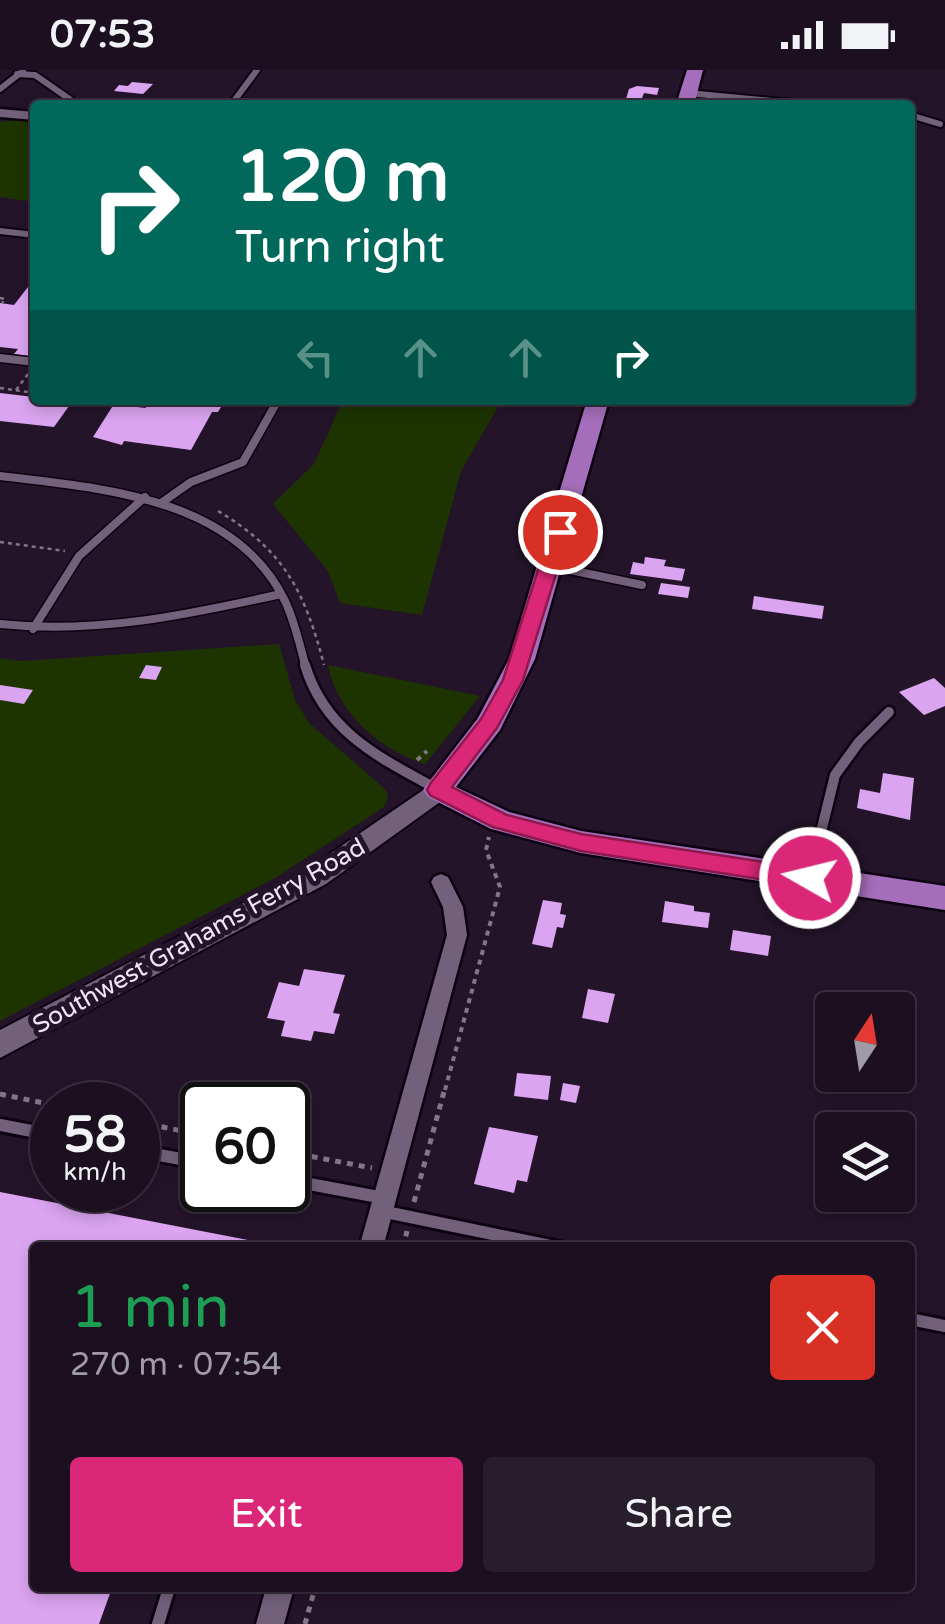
<!DOCTYPE html>
<meta charset="utf-8">
<style>
body{margin:0;font-family:"Varela Round",sans-serif;background:#281d2d;color:#f1f3f6;height:100vh;display:flex;flex-direction:column;font-size:38px;white-space:nowrap}
*{box-sizing:border-box;margin:0}
p{font-size:32px;color:#a09ca5}
.icon{flex:none;width:55px;height:55px;fill:none;stroke:currentColor;stroke-width:2;stroke-linecap:round;stroke-linejoin:round}
.map{position:relative;flex:1;overflow:hidden}
.side{position:absolute;left:30px;top:1172px;width:885px;height:350px;display:flex;flex-direction:column;background:#1b0f20;border-radius:10px;box-shadow:0 5px 15px #0003,0 0 0 2px #392f3e}
.side>*{flex:none}
.banner{position:absolute;left:30px;top:30px;width:885px;height:305px;border-radius:10px;box-shadow:0 5px 15px #0003,0 0 0 2px #392f3e;background:#00695c;color:#fff;overflow:hidden}
.needle{width:65px;rotate:12deg}
.controls{position:absolute;left:815px;top:922px;display:grid;gap:20px}
.controls a{display:grid;place-items:center;width:100px;height:100px;border-radius:10px;background:#1b0f20;box-shadow:0 5px 15px #0003,0 0 0 2px #392f3e;font-size:50px}
.speed{position:absolute;left:30px;top:1012px;display:flex;gap:20px;font-size:50px;font-weight:700;text-align:center}
.speed>*{display:grid;place-content:center;width:130px;height:130px;border-radius:50%;background:#1b0f20;box-shadow:0 5px 15px #0003,0 0 0 2px #392f3e;line-height:1}
.speed small{font-size:25px;font-weight:400}
.speed .limit{border:5px solid #111;border-radius:15px;background:#fff;color:#111}
.pin{position:absolute;display:grid;place-items:center;width:85px;height:85px;color:#fff;margin:-42px;border:5px solid #fff;border-radius:50%;box-shadow:0 2px 10px #0007}
.me{position:absolute;width:110px;margin:-55px;rotate:278deg;stroke-linejoin:round;filter:drop-shadow(0 0 8px #0008)}
.turn{display:flex;align-items:center;gap:35px;height:210px;padding:0 40px;font-size:45px}
.turn .icon{width:130px;height:130px;stroke-width:2.5}
.turn b{display:block;font-size:70px;line-height:85px}
.lanes{display:flex;align-items:center;height:95px;padding:0 40px;background:#0003;justify-content:center;gap:50px;direction:ltr}
.lanes .off{opacity:.35}
.round{display:grid;place-items:center;flex:none;width:105px;height:105px;border-radius:10px;background:#281d2d}
.headline{display:flex;align-items:center;justify-content:space-between;height:170px;padding:0 40px}
h1{font-size:60px;font-weight:600;line-height:75px;color:#1e9e55}
.button{display:flex;gap:20px;margin-top:auto;padding:20px 40px}
.button a{flex:1;height:115px;border-radius:10px;background:#db2777;color:#fff;font-size:40px;font-weight:600;line-height:115px;text-align:center}
.button a+a{background:#281d2d;color:#f1f3f6}
.status{display:flex;justify-content:space-between;align-items:center;height:70px;padding:0 50px;background:#1b0f20;direction:ltr}
.status svg{height:28px;fill:currentColor}
.map>svg:first-child{display:block}
</style>
<div class="status"><b>07:53</b><svg viewBox="0 0 49 12"><path d="M0 12V9h3v3zM5 12V6h3v6zM10 12V3h3v9zM15 12V0h3v12zM26 1h20v11H26zM47 4h2v5h-2z"/></svg></div>
<div class="map">
<svg width="945" height="1554" viewBox="0 0 945 1554">
<rect width="100%" height="100%" fill="#24142a"/>
<path fill="#1d3400" d="M 15,50 L 35,51 L 35,132 L 0,127 L 0,52 Z
M 343,330 L 502,330 L 461,401 L 422,545 L 340,533 L 328,501 L 273,434 L 314,394 Z
M 279,574 L 295,630 L 309,653 L 386,720 L 388,728 L 384,737 L 275,808 L 0,951 L 0,588 L 21,591 Z
M 328,595 L 480,626 L 425,694 C 380,680 337,643 328,595 Z"/>
<path fill="#daa4f0" d="M 132,12 L 153,14 L 143,24 L 114,21 L 119,15 L 128,16 Z
M 637,16 L 659,18 L 657,25 L 644,23 L 641,31 L 626,29 L 629,19 Z
M 35,208 L 35,287 L 14,284 L 18,279 L 0,277 L 0,233 L 14,235 Z
M 0,323 L 68,331 L 65,335 L 69,336 L 54,357 L 0,351 Z
M 159,330 L 224,332 L 218,342 L 212,342 L 191,380 L 124,371 L 122,375 L 93,367 L 114,334 L 145,338 Z
M 645,487 L 666,490 L 664,496 L 685,499 L 682,511 L 630,504 L 633,492 L 644,494 Z
M 661,513 L 690,517 L 688,528 L 658,524 Z
M 754,526 L 824,536 L 822,549 L 752,539 Z
M 146,595 L 162,597 L 156,610 L 139,608 Z
M 934,608 L 945,618 L 945,636 L 924,645 L 899,622 Z
M 0,615 L 33,620 L 24,634 L 0,630 Z
M 883,703 L 914,708 L 910,750 L 857,738 L 860,719 L 880,723 Z
M 543,830 L 562,833 L 560,844 L 566,845 L 563,858 L 557,857 L 552,878 L 532,874 Z
M 665,831 L 694,836 L 694,841 L 710,843 L 708,858 L 662,852 Z
M 733,860 L 771,866 L 768,886 L 730,880 Z
M 304,899 L 345,905 L 333,943 L 340,944 L 334,964 L 314,961 L 311,971 L 281,966 L 285,951 L 267,948 L 279,912 L 299,916 Z
M 588,919 L 615,924 L 608,953 L 582,948 Z
M 517,1003 L 551,1006 L 548,1030 L 514,1026 Z
M 563,1013 L 580,1016 L 576,1033 L 560,1030 Z
M 489,1057 L 538,1066 L 527,1112 L 517,1110 L 514,1123 L 474,1114 Z
M 0,1122 L 253,1171 L 251,1178 L 35,1178 L 35,1518 L 112,1518 L 99,1554 L 0,1554 Z"/>
<g fill="none" stroke-linecap="round" stroke-linejoin="round">
<defs>
<path id="service-far3" d="M 17,4 L 35,5 L 78,35
M 0,19 L 23,1
M 688,23 L 814,35
M 231,35 L 257,0
M 910,45 L 940,54
M 0,161 L 35,165"/>
<path id="service-far2" d="M 0,288 L 35,292
M 0,406 C 100,418 235,427 285,531 C 295,552 300,576 306,598
M 161,433 L 191,412 L 243,392 L 278,330
M 551,496 L 642,515
M 0,554 C 97,564 187,545 281,524
M 33,559 L 79,486 L 145,427"/>
<path id="service-far1" d="M 305,595 C 325,662 380,688 437,719
M 810,807 L 835,705 L 859,672 L 889,642"/>
<path id="service" d="M 0,1055 L 52,1065
M 138,1081 L 202,1093
M 288,1110 L 384,1128
M 381,1141 L 560,1178
M 910,1249 L 945,1256
M 158,1554 L 169,1518"/>
<path id="minor" d="M 0,39 L 35,42 L 35,50 L 0,47 Z
M 441,804 L 448,807 L 463,837 L 467,865 L 383,1178 L 359,1178 L 447,865 L 443,837 L 431,812 L 434,807 Z
M 266,1518 L 294,1518 L 284,1554 L 256,1554 Z"/>
<path id="secondary" d="M 438,710 L 447,713 L 451,720 L 447,727 L 326,814 L 0,988 L 0,960 L 306,800 Z"/>
<path id="primary" d="M 687,0 L 703,0 L 694,35 L 676,35 Z
M 587,330 L 609,330 L 535,589 L 500,660 L 456,717 L 509,742 L 581,761 L 945,816 L 945,840 L 581,783 L 491,759 L 428,727 L 423,720 L 428,713 L 478,648 L 509,589 Z"/>
</defs>
<use href="#service-far3" stroke="#0c0212" stroke-width="10"/>
<use href="#service-far2" stroke="#0c0212" stroke-width="11"/>
<use href="#service-far1" stroke="#0c0212" stroke-width="15"/>
<use href="#service" stroke="#0c0212" stroke-width="18"/>
<use href="#minor" stroke="#0c0212" stroke-width="5"/>
<use href="#secondary" stroke="#0c0212" stroke-width="4"/>
<use href="#primary" stroke="#0c0212" stroke-width="5"/>
<path stroke="#847689" stroke-width="2.5" stroke-dasharray="4 4" stroke-linecap="butt" d="M 0,228 L 5,229 L 2,233
M 0,318 L 35,323
M 16,320 L 28,304
M 96,330 L 146,336
M 218,441 C 284,480 305,522 324,595
M 0,472 L 65,481"/>
<path stroke="#847689" stroke-width="4" stroke-dasharray="5 5" stroke-linecap="butt" d="M 417,690 L 427,681
M 445,1020 L 500,817 L 486,780 L 489,767"/>
<path stroke="#847689" stroke-width="5" stroke-dasharray="6 6" stroke-linecap="butt" d="M 0,1024 L 53,1035
M 138,1052 L 202,1065
M 288,1082 L 372,1098
M 414,1132 L 445,1018
M 403,1178 L 407,1161
M 305,1554 L 315,1518"/>
<use href="#service-far3" stroke="#73617b" stroke-width="6"/>
<use href="#service-far2" stroke="#73617b" stroke-width="8"/>
<use href="#service-far1" stroke="#73617b" stroke-width="10"/>
<use href="#service" stroke="#73617b" stroke-width="12"/>
<use href="#minor" fill="#73617b" fill-rule="evenodd"/>
<use href="#secondary" fill="#73617b" fill-rule="evenodd"/>
<use href="#primary" fill="#a56eba" fill-rule="evenodd"/>
</g>
<path fill="#db2777" stroke="#8e194d" stroke-width="2.5" d="M 560,457 L 569,462 L 523,610 L 497,658 L 452,717 L 507,745 L 581,764 L 810,799 L 822,808 L 818,814 L 810,817 L 581,781 L 493,757 L 430,725 L 427,720 L 430,714 L 481,649 L 503,610 L 550,462 Z"/>
<g text-anchor="middle" dominant-baseline="central" stroke-width="10" stroke-linejoin="round" paint-order="stroke">
<g font-size="25" fill="#f0e5f5" stroke="#24142a">
<text transform="translate(199 866) rotate(-29)">Southwest Grahams Ferry Road</text>
</g>
</g>
</svg>
<div class="controls">
<a><svg class="needle" viewBox="-14 -14 28 28"><path d="M0-13l5 13h-10z" fill="#e53935"/><path d="M0 13l5-13h-10z" fill="#a09ca5"/></svg></a>
<a><svg class="icon" aria-label="layers" viewBox="0 0 24 24"><path d="M12 4l9 5-9 5-9-5zM3 14l9 5 9-5"/></svg></a>
</div>
<div class="speed"><div>58<small>km/h</small></div><div class="limit">60</div></div>
<div class="pin" style="left:560px;top:462px;background:#d93025"><svg class="icon" aria-label="arrive" viewBox="0 0 24 24"><path d="M6 21V4h12l-3 4 3 4H6"/></svg></div>
<svg class="me" style="left:810px;top:808px" viewBox="-20 -20 40 40"><circle r="17" fill="#db2777" stroke="#fff" stroke-width="3"/><path d="M0-11L8 9 0 5-8 9z" fill="#fff"/></svg>
<div class="banner">
<div class="turn"><svg class="icon" aria-label="right" viewBox="0 0 24 24"><path d="M7 20v-9h11M14 6l5 5-5 5"/></svg><div><b>120 m</b>Turn right</div></div>
<div class="lanes"><svg class="icon off" aria-label="left" viewBox="0 0 24 24"><path d="M17 20v-9H6M10 6l-5 5 5 5"/></svg><svg class="icon off" aria-label="ahead" viewBox="0 0 24 24"><path d="M12 20V5M6 11l6-6 6 6"/></svg><svg class="icon off" aria-label="ahead" viewBox="0 0 24 24"><path d="M12 20V5M6 11l6-6 6 6"/></svg><svg class="icon" aria-label="right" viewBox="0 0 24 24"><path d="M7 20v-9h11M14 6l5 5-5 5"/></svg></div>
</div>
<section class="side">
<div class="headline"><div><h1>1 min</h1><p>270 m · 07:54</p></div><a class="round" style="background:#d93025;color:#fff"><svg class="icon" aria-label="close" viewBox="0 0 24 24"><path d="M6 6l12 12M18 6L6 18"/></svg></a></div>
<div class="button"><a>Exit</a><a>Share</a></div>
</section>
</div>
